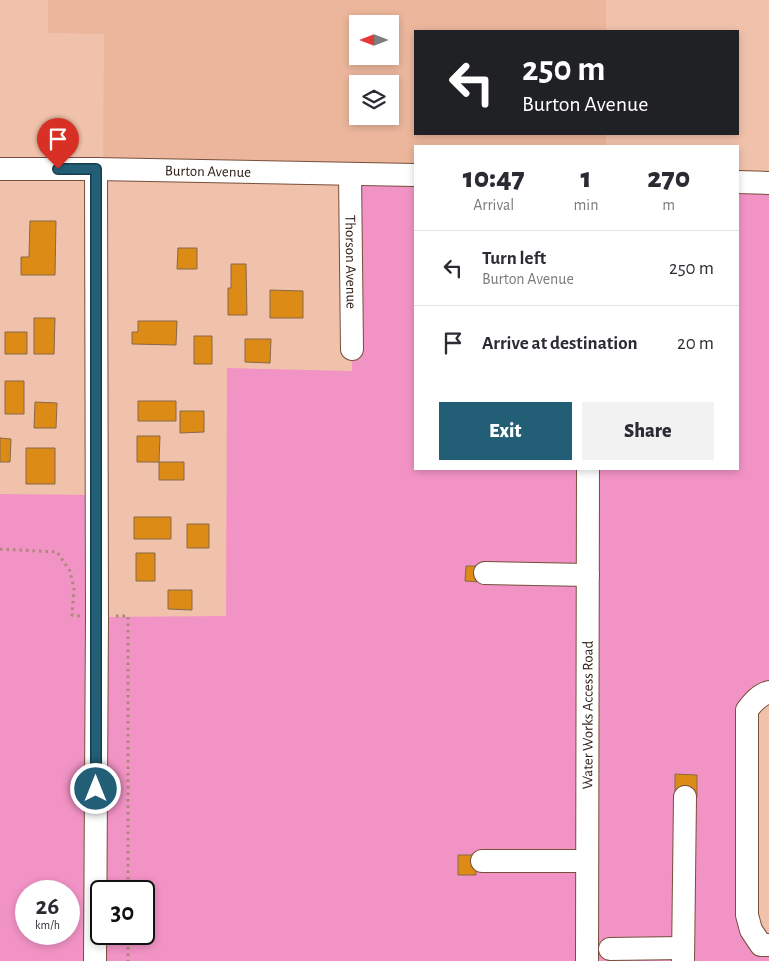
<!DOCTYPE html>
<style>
body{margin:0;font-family:"Alegreya Sans",sans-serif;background:#f2f2f3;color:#2b2b33;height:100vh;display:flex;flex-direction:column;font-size:19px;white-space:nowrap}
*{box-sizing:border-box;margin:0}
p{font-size:16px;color:#7c7c81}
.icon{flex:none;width:28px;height:28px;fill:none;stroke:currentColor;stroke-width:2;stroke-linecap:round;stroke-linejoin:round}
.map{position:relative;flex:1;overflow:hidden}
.drawer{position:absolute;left:414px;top:145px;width:325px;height:325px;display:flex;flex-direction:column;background:#fff;border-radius:0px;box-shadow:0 2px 8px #0003}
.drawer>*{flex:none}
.banner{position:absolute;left:414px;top:30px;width:325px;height:105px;border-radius:0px;box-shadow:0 2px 8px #0003;background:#202124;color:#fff;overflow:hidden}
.needle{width:32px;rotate:270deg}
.tools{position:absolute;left:349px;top:15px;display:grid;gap:10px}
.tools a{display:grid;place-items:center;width:50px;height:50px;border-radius:0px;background:#fff;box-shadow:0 2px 8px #0003;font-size:25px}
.speed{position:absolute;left:15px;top:880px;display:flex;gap:10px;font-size:25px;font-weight:700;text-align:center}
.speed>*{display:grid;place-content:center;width:65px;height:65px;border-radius:50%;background:#fff;box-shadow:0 2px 8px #0003;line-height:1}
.speed small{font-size:12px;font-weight:400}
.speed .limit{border:2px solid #111;border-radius:8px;background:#fff;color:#111}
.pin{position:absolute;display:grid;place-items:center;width:42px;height:42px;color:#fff;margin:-51px -21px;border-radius:50% 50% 50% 0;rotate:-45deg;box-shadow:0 0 5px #0007}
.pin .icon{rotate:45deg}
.me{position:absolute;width:55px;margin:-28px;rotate:0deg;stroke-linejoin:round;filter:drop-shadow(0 0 4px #0008)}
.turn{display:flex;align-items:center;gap:18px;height:105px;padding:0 25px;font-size:22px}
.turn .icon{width:65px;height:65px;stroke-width:2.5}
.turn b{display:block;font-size:35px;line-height:42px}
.eta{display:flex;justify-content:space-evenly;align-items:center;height:85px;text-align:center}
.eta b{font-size:30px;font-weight:800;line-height:35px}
.button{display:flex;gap:10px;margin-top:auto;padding:10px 25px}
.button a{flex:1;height:58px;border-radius:0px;background:#225e76;color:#fff;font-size:20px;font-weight:800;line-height:58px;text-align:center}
.button a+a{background:#f2f2f3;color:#2b2b33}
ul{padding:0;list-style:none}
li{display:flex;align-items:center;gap:15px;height:75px;padding:0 25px;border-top:1px solid #e1e1e2}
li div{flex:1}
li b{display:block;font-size:19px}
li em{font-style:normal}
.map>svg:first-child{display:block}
</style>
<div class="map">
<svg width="769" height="961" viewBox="0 0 769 961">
<rect width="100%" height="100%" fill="#f1c2ab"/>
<path fill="#ebb69c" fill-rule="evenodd" d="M 48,0 L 606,0 L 606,31 L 415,31 L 415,134 L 606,134 L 606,146 L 415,146 L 415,175 L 103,169 L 104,34 L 48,33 ZM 358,24 L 390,24 L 390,56 L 358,56 ZM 358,84 L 390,84 L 390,116 L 358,116 Z"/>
<path fill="#f293c5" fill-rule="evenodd" d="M 350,174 L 415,175 L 415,469 L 738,469 L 738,182 L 769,183 L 769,692 L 755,699 L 747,915 L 769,945 L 769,961 L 0,961 L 0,494 L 96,495 L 97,617 L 226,616 L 227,368 L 352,371 ZM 26,891 L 69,891 L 69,934 L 26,934 ZM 101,891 L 144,891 L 144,934 L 101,934 Z"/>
<path fill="#dd8b17" stroke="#876848" d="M 30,221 L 56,221 L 55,275 L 21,275 L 21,257 L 29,257 Z
M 178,248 L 197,248 L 197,269 L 177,269 Z
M 231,264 L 246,264 L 247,315 L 228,315 L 228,288 L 231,288 Z
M 270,290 L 303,291 L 303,318 L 270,318 Z
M 34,318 L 55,318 L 54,354 L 34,354 Z
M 138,321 L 177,321 L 176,345 L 132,344 L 132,332 L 138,332 Z
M 5,332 L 27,332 L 27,354 L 5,354 Z
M 194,336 L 212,336 L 212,364 L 194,364 Z
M 245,339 L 271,339 L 270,363 L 245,362 Z
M 5,381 L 24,381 L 24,414 L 5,414 Z
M 138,401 L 176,401 L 176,421 L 138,421 Z
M 35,402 L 57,403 L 56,428 L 34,428 Z
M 180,411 L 204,411 L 204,432 L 180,433 Z
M 137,436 L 160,436 L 159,462 L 137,462 Z
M 0,438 L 11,439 L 10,462 L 0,462 Z
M 26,448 L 55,448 L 55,484 L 26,484 Z
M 159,462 L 184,462 L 184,480 L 159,480 Z
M 134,517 L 171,517 L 171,539 L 134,539 Z
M 187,524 L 209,524 L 209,548 L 187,548 Z
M 136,553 L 155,553 L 155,581 L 136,581 Z
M 466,566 L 480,566 L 480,582 L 465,581 Z
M 168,590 L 192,590 L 192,610 L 168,609 Z
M 675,774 L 697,775 L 697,797 L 675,796 Z
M 458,855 L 476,855 L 476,875 L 458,875 Z"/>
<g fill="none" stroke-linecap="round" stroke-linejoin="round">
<defs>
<g id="minor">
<path id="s1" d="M 0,169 L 96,169 L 415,175"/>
<path id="s2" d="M 350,174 L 352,349"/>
<path d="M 738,182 L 769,183"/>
<path d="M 485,573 L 588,575"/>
<path d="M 769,692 C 759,695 753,702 747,710 L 747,915 L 751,930 L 761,945 L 769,945"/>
<path d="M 482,861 L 587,861"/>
<path d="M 610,949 L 683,948"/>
<path d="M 95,961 L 97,617 L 96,169"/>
<path id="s3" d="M 587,961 L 588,469"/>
<path d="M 683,961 L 685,797"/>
</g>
</defs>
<use href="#minor" stroke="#774f3b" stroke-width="24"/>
<path stroke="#ac8876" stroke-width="3" stroke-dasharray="2.5 4" stroke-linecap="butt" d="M 0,549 L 57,552 L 70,571 L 74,589 L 72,615 L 80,616
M 116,616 L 128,616 L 128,891
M 128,934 L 128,961"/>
<use href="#minor" stroke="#fff" stroke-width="22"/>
</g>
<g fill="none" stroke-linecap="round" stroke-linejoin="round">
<defs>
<path id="route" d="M 58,169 L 96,169 L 96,789"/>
</defs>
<use href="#route" stroke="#163d4d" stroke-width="12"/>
<use href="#route" stroke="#225e76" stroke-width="9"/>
</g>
<g text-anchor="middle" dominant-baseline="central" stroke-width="5" stroke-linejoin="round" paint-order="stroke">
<g font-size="15" fill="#312017" stroke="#f1c2ab">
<text stroke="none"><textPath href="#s1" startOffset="208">Burton Avenue</textPath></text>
<text stroke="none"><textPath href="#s2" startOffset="88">Thorson Avenue</textPath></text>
<text stroke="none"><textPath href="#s3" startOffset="246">Water Works Access Road</textPath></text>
</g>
</g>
</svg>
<div class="tools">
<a><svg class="needle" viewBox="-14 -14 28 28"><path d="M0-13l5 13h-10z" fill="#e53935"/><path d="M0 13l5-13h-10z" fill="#7c7c81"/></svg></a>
<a><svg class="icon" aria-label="layers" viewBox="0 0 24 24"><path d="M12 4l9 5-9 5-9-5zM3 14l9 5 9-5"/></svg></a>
</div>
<div class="speed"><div>26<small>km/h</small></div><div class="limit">30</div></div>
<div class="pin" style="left:58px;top:169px;background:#d93025"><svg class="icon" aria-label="arrive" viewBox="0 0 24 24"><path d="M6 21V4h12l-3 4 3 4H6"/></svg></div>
<svg class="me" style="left:96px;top:789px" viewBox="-20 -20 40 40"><circle r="17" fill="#225e76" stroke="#fff" stroke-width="3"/><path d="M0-11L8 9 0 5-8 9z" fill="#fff"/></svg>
<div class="banner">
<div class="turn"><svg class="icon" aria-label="left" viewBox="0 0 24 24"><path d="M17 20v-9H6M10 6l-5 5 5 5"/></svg><div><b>250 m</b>Burton Avenue</div></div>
</div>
<section class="drawer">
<div class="eta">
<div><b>10:47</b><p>Arrival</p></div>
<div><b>1</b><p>min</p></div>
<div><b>270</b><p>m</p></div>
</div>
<ul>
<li><svg class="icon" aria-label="left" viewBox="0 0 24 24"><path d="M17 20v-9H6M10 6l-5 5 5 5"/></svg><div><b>Turn left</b><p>Burton Avenue</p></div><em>250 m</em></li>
<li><svg class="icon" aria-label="arrive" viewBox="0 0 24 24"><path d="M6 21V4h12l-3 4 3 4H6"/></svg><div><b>Arrive at destination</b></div><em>20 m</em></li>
</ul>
<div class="button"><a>Exit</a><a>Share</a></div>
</section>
</div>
